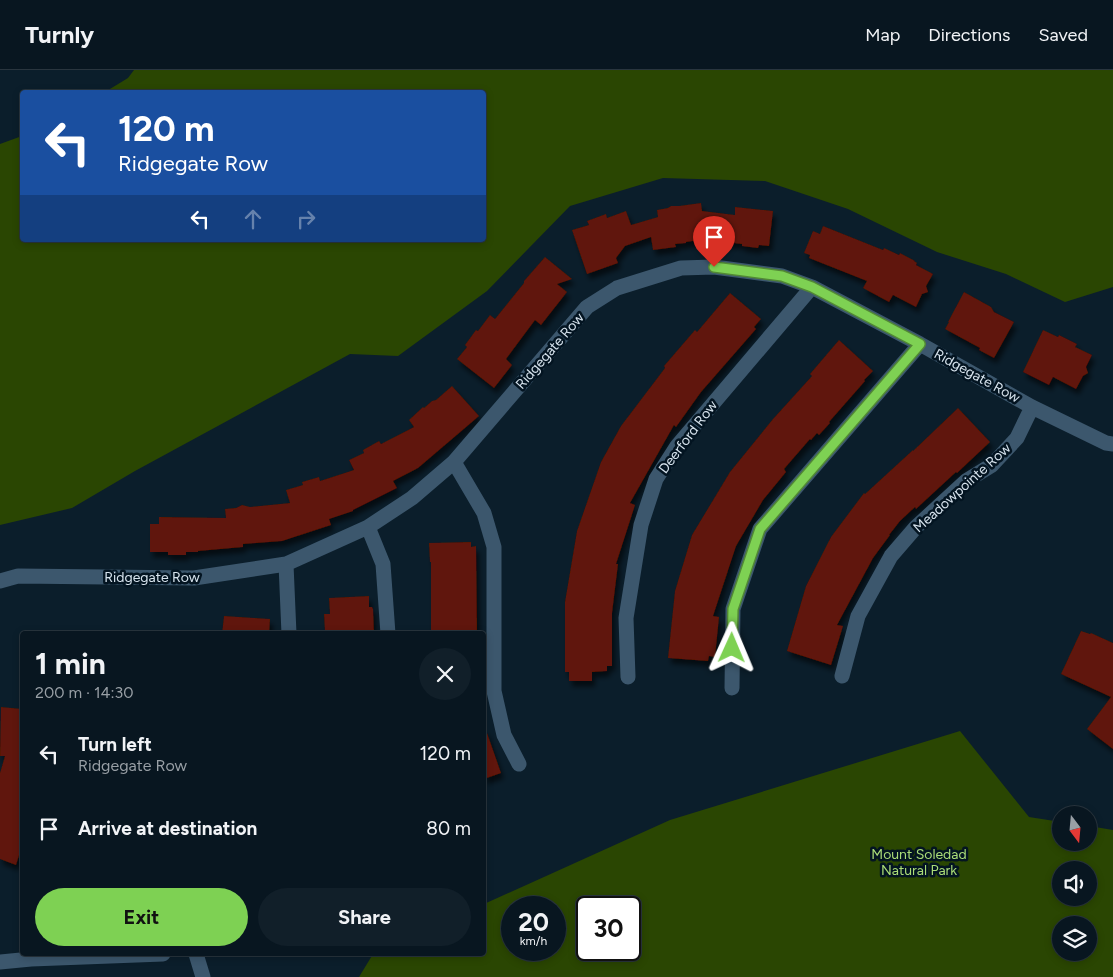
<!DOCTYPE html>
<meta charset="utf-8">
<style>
body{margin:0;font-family:Figtree,sans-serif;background:#111f29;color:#f1f3f6;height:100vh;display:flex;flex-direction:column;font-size:19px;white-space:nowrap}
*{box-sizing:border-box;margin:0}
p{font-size:16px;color:#989fa5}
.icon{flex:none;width:28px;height:28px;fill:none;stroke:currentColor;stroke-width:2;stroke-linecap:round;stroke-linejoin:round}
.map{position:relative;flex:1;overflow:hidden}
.details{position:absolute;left:20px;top:561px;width:466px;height:325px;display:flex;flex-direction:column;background:#081620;border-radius:5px;box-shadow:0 2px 8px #0003,0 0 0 1px #29353e}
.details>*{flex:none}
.banner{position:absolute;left:20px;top:20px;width:466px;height:152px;border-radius:5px;box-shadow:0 2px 8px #0003,0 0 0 1px #29353e;background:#1a4fa0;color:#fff;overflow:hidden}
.needle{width:32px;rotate:164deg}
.buttons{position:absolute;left:1052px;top:736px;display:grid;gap:10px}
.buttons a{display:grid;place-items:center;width:45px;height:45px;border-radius:50%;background:#081620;box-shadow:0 2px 8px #0003,0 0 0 1px #29353e;font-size:25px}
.speed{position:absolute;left:501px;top:826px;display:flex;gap:10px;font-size:25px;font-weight:700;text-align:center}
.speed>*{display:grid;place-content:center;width:65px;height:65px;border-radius:50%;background:#081620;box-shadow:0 2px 8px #0003,0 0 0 1px #29353e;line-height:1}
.speed small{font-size:12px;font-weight:400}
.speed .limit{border:2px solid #111;border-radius:8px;background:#fff;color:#111}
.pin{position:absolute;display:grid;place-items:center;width:42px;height:42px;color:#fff;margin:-51px -21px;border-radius:50% 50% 50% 0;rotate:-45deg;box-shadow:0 0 5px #0007}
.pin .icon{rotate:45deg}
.me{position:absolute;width:55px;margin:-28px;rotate:1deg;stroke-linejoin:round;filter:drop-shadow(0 0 4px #0008)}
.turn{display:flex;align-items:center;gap:18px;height:105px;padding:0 15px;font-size:22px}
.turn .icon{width:65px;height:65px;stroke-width:2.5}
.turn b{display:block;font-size:35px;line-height:42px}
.lanes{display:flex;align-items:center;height:48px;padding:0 15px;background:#0003;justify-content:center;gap:25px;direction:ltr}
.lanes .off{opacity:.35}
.round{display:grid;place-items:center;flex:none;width:52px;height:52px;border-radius:26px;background:#111f29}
.headline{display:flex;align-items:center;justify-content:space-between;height:85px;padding:0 15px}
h1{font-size:30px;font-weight:700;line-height:38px}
.button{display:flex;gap:10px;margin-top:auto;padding:10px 15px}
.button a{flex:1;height:58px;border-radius:30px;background:#7ed153;color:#111;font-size:20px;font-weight:700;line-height:58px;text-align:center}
.button a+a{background:#111f29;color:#f1f3f6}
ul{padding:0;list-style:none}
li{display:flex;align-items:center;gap:15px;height:75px;padding:0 15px}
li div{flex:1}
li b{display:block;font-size:19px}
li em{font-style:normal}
header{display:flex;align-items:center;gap:30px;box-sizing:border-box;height:70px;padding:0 25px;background:#081620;border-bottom:1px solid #29353e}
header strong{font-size:24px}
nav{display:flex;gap:28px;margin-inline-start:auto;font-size:18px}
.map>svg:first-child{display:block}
</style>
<header>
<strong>Turnly</strong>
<nav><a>Map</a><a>Directions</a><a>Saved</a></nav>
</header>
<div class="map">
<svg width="1113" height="907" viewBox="0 0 1113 907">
<defs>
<filter id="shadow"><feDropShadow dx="3" dy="5.5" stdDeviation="2.5" flood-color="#0009"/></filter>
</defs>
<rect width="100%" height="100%" fill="#0b1e2b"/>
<path fill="#2a4602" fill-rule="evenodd" d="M 134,0 L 1113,0 L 1113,217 L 1065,232 L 1006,204 L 937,182 L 848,139 L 765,111 L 663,108 L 570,136 L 487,221 L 398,286 L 350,284 L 135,401 L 72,438 L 0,455 L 0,74 L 22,66 L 22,170 L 484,170 L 484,22 L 105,22 L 128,8 Z
M 960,661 L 1029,747 L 1061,752 L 1061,772 L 1089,772 L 1089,756 L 1113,760 L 1113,907 L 359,907 L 373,884 L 484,884 L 484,834 L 670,750 ZM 1061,800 L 1089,800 L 1089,828 L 1061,828 ZM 512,838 L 555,838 L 555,880 L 512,880 ZM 588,838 L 630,838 L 630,880 L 588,880 ZM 1061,855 L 1089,855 L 1089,882 L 1061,882 Z"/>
<path fill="#601507" filter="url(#shadow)" d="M 701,133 L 702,141 L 735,145 L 735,137 L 773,141 L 769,176 L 759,175 L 758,178 L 742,176 L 742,174 L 724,172 L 725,166 L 686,172 L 686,173 L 675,174 L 676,177 L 653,180 L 651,167 L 625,176 L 616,188 L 618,193 L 587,204 L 572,160 L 589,155 L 587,151 L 606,144 L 607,148 L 626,141 L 631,155 L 658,147 L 657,140 L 668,138 L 671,136 L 679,136 Z
M 823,156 L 883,180 L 884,178 L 899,185 L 900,183 L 915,191 L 914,191 L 917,193 L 916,195 L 933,204 L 926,216 L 928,222 L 922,224 L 916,237 L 893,225 L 889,232 L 863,218 L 867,211 L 809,188 L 810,185 L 804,183 L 813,161 L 820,164 Z
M 545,187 L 572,209 L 557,214 L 567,222 L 541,255 L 535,250 L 506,289 L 512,295 L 494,318 L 457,289 L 467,277 L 465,275 L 476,260 L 478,261 L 490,245 L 495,249 L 524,213 L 524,211 Z
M 964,222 L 991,237 L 994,242 L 1014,252 L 994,288 L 979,280 L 980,278 L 945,259 L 949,252 L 948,252 Z
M 730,223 L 761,249 L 754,257 L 756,259 L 701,322 L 676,357 L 674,355 L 630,433 L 635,435 L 616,494 L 618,494 L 612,543 L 612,596 L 607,596 L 607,601 L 592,602 L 592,611 L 569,611 L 569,602 L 565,602 L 565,532 L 577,461 L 601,392 L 621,356 L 665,298 L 664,296 L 695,260 L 697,262 Z
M 1043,260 L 1058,267 L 1059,265 L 1077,274 L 1075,277 L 1092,285 L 1086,297 L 1088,303 L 1083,306 L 1076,319 L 1053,307 L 1049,315 L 1023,302 Z
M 839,270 L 873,301 L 864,310 L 865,311 L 829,352 L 830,353 L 819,365 L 817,363 L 811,370 L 810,369 L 784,399 L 786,402 L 763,430 L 736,476 L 713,546 L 719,547 L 715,587 L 709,586 L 708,591 L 668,588 L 675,521 L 692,465 L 730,402 L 773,349 L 812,306 L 810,304 Z
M 452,316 L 479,346 L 418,398 L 393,411 L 397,418 L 353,440 L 353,441 L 329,449 L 331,455 L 282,471 L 243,474 L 243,477 L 198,481 L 198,482 L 186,482 L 186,485 L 168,485 L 168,482 L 150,482 L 150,454 L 159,454 L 159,447 L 226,448 L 225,439 L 236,438 L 242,435 L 250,437 L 290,433 L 286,420 L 303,415 L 302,412 L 319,407 L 320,411 L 354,400 L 349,390 L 364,383 L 363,380 L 379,371 L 381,374 L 414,357 L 409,350 L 423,337 L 424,338 L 432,331 L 436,330 Z
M 958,338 L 990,372 L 957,403 L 956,402 L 916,439 L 915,437 L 900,451 L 889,465 L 890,465 L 873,488 L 837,555 L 843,556 L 831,595 L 787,581 L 806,516 L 831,467 L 864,423 L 865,424 L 913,380 L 913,381 Z
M 471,472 L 471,477 L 476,476 L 477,564 L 431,564 L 431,492 L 430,492 L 429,473 Z
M 369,526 L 369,537 L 372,537 L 373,539 L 374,564 L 331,564 L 331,562 L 325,562 L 324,544 L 330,544 L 329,528 Z
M 224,546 L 270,549 L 269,564 L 222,564 Z
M 1081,561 L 1090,564 L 1091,563 L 1113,573 L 1113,679 L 1087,659 L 1111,627 L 1061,604 Z
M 1,637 L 22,639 L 22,776 L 16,795 L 0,789 L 0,703 L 5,686 L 0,686 Z
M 484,660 L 486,660 L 501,703 L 484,709 Z"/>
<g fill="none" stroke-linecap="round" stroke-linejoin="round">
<path stroke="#3c576d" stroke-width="15" d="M 454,392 L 484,443 L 494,477 L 494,621 L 504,665 L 519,694
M 368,457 L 383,494 L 388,564
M 286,494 L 289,564
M 0,511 L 18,506 L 194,508 L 286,494 L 368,457 L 412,428 L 454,392 L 587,237 L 617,218 L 681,198 L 714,197 L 782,206 L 812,217 L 920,274 L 1032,337 L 1106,373 L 1113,374
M 842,606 L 858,546 L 891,486 L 916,457 L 966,411 L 992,395 L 1017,368 L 1032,337
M 628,607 L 626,548 L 641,455 L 656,409 L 677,376 L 812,217
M 732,618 L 733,539 L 760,459 L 920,274
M 196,884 L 203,907
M 0,892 L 31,889 L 163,884"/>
</g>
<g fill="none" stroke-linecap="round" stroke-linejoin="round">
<defs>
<path id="route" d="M 714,197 L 782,206 L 812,217 L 920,274 L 760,459 L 733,539 L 732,578"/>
</defs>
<use href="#route" stroke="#528836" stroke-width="12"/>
<use href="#route" stroke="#7ed153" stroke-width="9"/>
</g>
<g text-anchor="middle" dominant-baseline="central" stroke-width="5" stroke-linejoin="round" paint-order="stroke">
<g font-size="14" fill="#d7e3ed" stroke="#031421">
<text transform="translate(550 281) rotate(-49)">Ridgegate Row</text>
<text transform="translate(977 306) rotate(29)">Ridgegate Row</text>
<text transform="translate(688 367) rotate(-53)">Deerford Row</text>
<text transform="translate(962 418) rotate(-42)">Meadowpointe Row</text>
<text x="152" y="507">Ridgegate Row</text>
</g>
<g font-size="14" fill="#abdd78" stroke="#031421">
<text x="919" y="784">Mount Soledad<tspan x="919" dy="16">Natural Park</tspan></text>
</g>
</g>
</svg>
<div class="buttons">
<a><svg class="needle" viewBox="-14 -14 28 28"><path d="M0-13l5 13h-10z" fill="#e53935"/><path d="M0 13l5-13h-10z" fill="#989fa5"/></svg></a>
<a><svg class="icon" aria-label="sound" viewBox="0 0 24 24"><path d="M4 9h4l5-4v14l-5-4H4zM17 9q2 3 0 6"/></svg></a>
<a><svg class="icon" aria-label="layers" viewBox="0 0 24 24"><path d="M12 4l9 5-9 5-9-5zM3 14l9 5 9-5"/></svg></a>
</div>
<div class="speed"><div>20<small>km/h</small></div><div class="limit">30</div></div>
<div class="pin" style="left:714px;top:197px;background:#d93025"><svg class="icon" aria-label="arrive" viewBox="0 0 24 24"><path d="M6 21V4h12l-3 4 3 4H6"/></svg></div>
<svg class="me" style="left:732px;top:578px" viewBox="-20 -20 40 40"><path d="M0-17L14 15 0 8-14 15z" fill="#7ed153" stroke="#fff" stroke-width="4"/></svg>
<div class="banner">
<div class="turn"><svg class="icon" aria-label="left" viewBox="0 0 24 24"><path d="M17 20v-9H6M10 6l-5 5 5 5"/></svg><div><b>120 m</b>Ridgegate Row</div></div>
<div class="lanes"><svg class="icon" aria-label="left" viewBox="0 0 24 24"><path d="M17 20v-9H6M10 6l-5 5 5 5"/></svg><svg class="icon off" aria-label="ahead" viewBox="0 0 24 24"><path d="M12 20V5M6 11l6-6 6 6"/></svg><svg class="icon off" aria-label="right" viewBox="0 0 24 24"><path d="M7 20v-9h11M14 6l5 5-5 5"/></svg></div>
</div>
<section class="details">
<div class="headline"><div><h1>1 min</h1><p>200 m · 14:30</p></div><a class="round"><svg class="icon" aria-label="close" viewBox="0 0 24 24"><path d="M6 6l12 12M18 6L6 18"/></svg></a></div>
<ul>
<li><svg class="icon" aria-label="left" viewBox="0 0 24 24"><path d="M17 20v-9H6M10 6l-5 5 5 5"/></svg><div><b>Turn left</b><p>Ridgegate Row</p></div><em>120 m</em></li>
<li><svg class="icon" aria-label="arrive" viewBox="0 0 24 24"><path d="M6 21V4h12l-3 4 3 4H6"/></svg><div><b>Arrive at destination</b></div><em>80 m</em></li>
</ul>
<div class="button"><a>Exit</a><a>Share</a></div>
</section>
</div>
